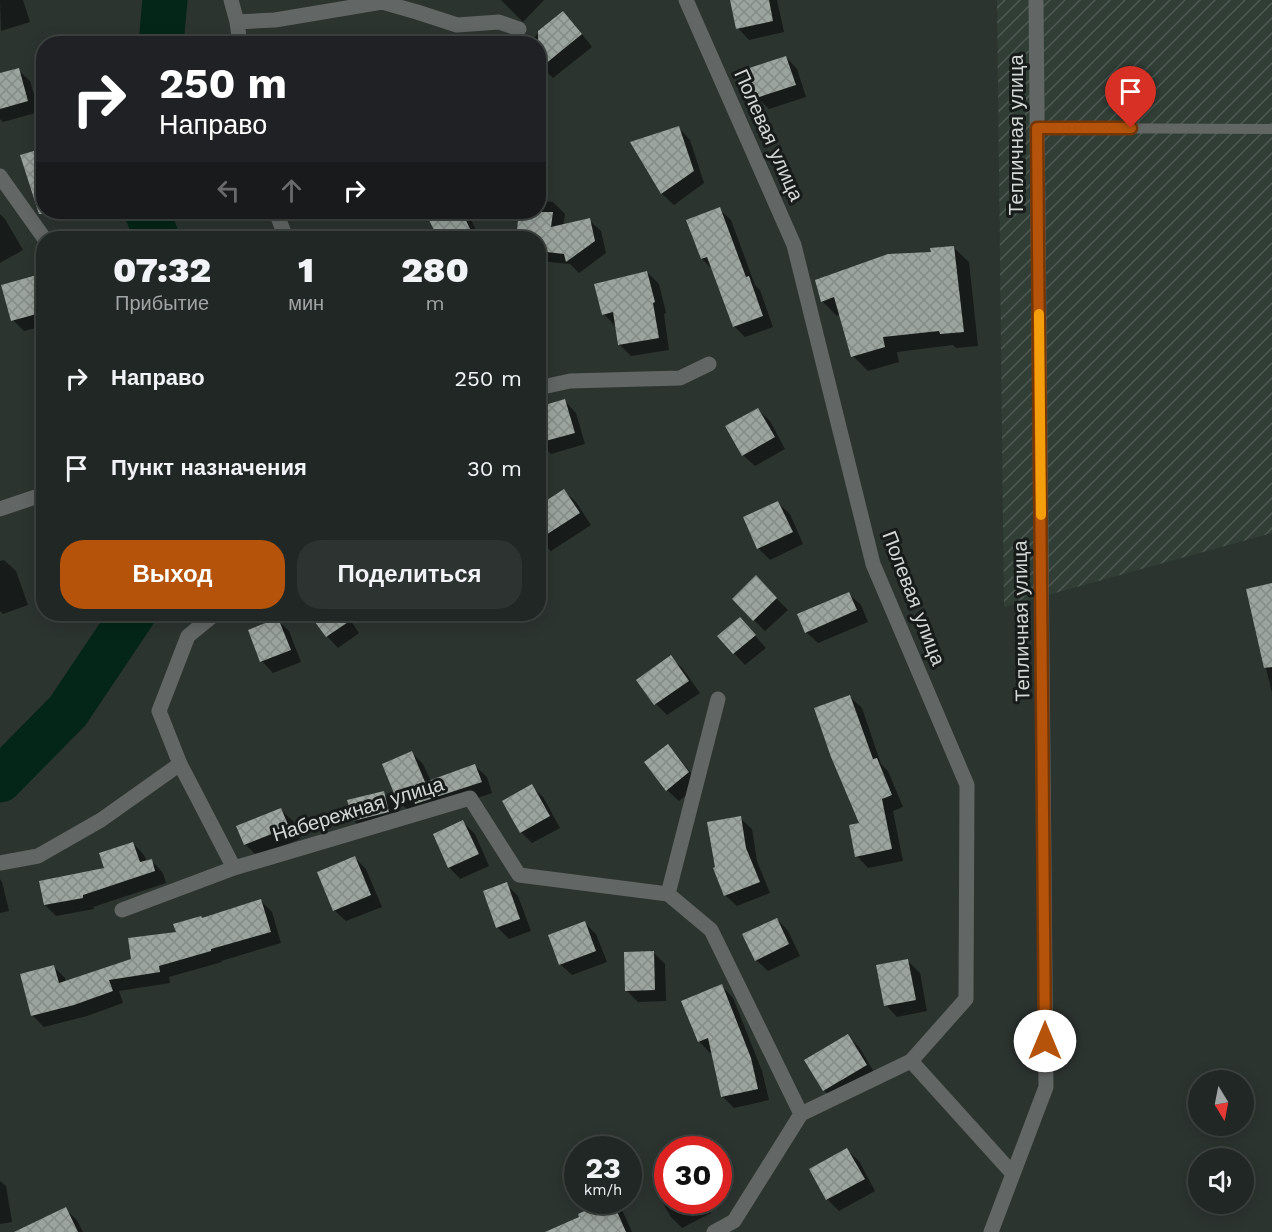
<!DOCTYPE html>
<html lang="ru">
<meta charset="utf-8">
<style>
body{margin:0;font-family:"Work Sans",sans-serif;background:#2d3331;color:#f1f3f6;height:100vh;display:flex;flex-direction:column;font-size:22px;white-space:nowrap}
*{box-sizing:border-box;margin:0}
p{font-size:20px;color:#a2a5a6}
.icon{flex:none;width:33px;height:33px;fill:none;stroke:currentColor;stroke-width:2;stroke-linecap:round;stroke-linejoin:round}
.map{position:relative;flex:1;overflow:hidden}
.sheet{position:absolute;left:36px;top:231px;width:510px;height:390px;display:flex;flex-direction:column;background:#212724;border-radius:24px;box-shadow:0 3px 15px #0003,0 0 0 2px #3e4441}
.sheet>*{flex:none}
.top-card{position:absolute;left:36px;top:36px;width:510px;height:183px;border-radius:24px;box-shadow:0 3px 15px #0003,0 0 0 2px #3e4441;background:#202124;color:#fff;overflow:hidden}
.needle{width:39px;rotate:170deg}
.buttons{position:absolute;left:1188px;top:1070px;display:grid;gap:12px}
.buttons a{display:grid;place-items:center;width:66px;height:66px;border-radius:50%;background:#212724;box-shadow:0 3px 15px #0003,0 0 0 2px #3e4441;font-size:30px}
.speed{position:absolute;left:564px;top:1136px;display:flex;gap:12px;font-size:30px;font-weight:700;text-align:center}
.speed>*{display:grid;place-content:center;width:78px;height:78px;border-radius:50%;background:#212724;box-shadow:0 3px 15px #0003,0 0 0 2px #3e4441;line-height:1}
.speed small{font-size:15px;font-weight:400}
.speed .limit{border:9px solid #d22;background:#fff;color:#111}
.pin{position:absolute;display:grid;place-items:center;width:51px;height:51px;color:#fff;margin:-62px -26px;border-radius:50% 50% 50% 0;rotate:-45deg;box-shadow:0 0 6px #0007}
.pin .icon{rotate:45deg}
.me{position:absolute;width:66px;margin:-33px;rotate:0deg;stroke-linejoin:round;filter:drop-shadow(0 0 4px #0008)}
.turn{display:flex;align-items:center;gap:21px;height:126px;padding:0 24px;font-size:27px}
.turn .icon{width:78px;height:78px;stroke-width:2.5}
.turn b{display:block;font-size:42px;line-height:51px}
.lanes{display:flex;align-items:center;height:57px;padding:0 24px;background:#0003;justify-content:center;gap:30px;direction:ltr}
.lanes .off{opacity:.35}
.eta{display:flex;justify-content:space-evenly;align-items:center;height:102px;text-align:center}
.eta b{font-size:36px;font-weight:800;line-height:42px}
.action{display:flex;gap:12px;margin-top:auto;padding:12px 24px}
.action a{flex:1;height:69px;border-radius:24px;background:#b45309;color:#fff;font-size:24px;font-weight:800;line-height:69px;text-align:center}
.action a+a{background:#2d3331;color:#f1f3f6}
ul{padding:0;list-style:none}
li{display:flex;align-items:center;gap:18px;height:90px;padding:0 24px}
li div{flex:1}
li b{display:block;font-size:22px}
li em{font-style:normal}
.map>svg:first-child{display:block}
</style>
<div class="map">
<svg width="1272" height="1232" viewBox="0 0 1272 1232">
<defs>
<pattern id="industrial-furrows" width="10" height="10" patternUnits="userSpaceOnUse" patternTransform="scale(1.5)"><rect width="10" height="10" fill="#303e36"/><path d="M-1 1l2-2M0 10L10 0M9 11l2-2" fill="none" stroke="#4d5952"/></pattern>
<pattern id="building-cross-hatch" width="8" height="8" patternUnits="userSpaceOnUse" patternTransform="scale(1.5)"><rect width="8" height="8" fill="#9ba49f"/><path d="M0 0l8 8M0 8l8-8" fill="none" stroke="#848b87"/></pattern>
</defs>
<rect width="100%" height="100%" fill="#2c3430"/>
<path fill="url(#industrial-furrows)" d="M 997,0 L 1272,0 L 1272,533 L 1004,607 Z"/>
<path fill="#0007" d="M 0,0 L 23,0 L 30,22 L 1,31 Z
M 501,0 L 544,0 L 523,22 Z
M 731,0 L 777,0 L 784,32 L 749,40 L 738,28 Z
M 563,13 L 575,25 L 592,47 L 553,78 L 548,73 L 538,76 L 538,44 L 526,44 Z
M 786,57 L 797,69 L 806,97 L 769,109 L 757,97 Z
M 18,70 L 30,81 L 39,112 L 3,122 L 0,119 L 0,75 Z
M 679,128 L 690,140 L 704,183 L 674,205 L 662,194 L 632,143 Z
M 538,201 L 553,202 L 565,214 L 563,226 L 589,220 L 601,231 L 606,253 L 579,273 L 570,264 L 538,261 L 538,238 L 518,238 L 521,212 L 538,212 Z
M 719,209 L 731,220 L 755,285 L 760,290 L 773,327 L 745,337 L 734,326 L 714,271 L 702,259 Z
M 427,212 L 467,212 L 480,238 L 440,238 Z
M 0,214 L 5,219 L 23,250 L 0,263 Z
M 954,248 L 969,262 L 978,346 L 956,348 L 953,345 L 897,352 L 899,362 L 868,371 L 853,356 L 840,314 L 837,316 L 822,301 L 932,253 Z
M 647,272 L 659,284 L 666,313 L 664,314 L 669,350 L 631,356 L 619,344 L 617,326 L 615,326 L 604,314 Z
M 44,275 L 44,326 L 24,331 L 13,320 Z
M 565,401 L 576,413 L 585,444 L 551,454 L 539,442 Z
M 758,410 L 770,421 L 785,449 L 755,466 L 743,455 Z
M 564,491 L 576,502 L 591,525 L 551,551 L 538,539 Z
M 778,503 L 790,514 L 803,544 L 770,560 L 758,548 Z
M 4,560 L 16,571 L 28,605 L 3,614 L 0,611 L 0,561 Z
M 756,578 L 788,610 L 765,631 L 754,620 Z
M 1272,585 L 1272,693 L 1247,591 Z
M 849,594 L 861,605 L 868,622 L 818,643 L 806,632 Z
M 311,614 L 346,614 L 359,633 L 338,648 L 327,636 Z
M 740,619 L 766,648 L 745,665 L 734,653 Z
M 277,620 L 289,631 L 301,662 L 273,673 L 262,661 Z
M 671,657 L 683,669 L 700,693 L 667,715 L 656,704 L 639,680 Z
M 850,697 L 862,708 L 881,764 L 888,771 L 903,807 L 893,811 L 903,861 L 868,868 L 857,856 L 861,824 Z
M 668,746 L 679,758 L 700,784 L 679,801 L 667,790 Z
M 412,753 L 423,764 L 431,781 L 475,766 L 487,777 L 492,793 L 428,815 L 411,813 L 399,802 Z
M 531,786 L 543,797 L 560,828 L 532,843 L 521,832 Z
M 383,793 L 395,804 L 400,823 L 365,832 L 354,821 Z
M 281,810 L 293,821 L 300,839 L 257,856 L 245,844 Z
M 740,818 L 752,829 L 757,861 L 770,893 L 737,906 L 725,895 Z
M 463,822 L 475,834 L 489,866 L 460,879 L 449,867 Z
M 133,843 L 144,855 L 147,862 L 152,861 L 163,873 L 166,883 L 93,907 L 94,909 L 56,916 L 45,905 L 106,870 Z
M 355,858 L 366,869 L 382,907 L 346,921 L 334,910 Z
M 0,879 L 2,882 L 9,911 L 0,913 Z
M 506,884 L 518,896 L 531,931 L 509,939 L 497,927 Z
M 261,901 L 272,912 L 281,943 L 221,961 L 222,962 L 169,977 L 170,983 L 119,991 L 123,1003 L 87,1016 L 44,1027 L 32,1015 L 54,967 L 65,978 L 66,982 L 132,960 L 202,919 Z
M 777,919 L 788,931 L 800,956 L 768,971 L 756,960 Z
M 584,922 L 596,934 L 607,962 L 572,975 L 560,964 Z
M 653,952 L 665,964 L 666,1001 L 638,1002 L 626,990 Z
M 908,961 L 920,973 L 927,1011 L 897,1017 L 886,1005 Z
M 722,986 L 733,998 L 762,1071 L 769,1100 L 734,1108 L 722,1096 L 713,1052 L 710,1053 L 699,1041 Z
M 848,1036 L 859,1047 L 877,1077 L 835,1102 L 824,1090 Z
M 847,1150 L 859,1161 L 875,1191 L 839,1211 L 827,1199 Z
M 0,1181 L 6,1186 L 12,1222 L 0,1224 Z
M 668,1188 L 668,1200 L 704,1200 L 711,1213 L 682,1228 L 671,1217 L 657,1193 Z
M 611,1201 L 623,1212 L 632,1232 L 550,1232 Z
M 65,1209 L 77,1220 L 83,1232 L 24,1232 Z"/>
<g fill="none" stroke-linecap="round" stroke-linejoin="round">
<path stroke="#042618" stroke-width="45" d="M 161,44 L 165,0
M 147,212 L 157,238
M 0,780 L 68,711 L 133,614"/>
</g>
<path fill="url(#building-cross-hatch)" d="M 730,0 L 769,0 L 773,21 L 736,29 Z
M 563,11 L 582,34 L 538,70 L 538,31 Z
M 786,56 L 796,85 L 756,98 L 746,69 Z
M 19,68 L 28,101 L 0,109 L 0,73 Z
M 679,126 L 694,171 L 661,194 L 630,142 Z
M 44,148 L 44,214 L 39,214 L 20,155 Z
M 720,207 L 746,277 L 749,276 L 763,316 L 733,327 L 707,257 L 701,259 L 686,220 Z
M 425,212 L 462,212 L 472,233 L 460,238 L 438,238 Z
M 519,212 L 553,212 L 551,227 L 590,218 L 595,241 L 566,262 L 564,254 L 538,251 L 538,238 L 516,238 Z
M 954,246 L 964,332 L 940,334 L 939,331 L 883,337 L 885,347 L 851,357 L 834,297 L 821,302 L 815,280 L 888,254 L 931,252 L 930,248 Z
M 647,271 L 655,302 L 653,303 L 659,338 L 618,345 L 613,312 L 602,315 L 594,284 Z
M 44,273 L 44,312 L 11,321 L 1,285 Z
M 565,399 L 575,433 L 538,443 L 538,407 Z
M 758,408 L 775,437 L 742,456 L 725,426 Z
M 564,489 L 580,513 L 538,540 L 538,506 Z
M 778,501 L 793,532 L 757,549 L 743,517 Z
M 756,575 L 777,598 L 753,621 L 732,599 Z
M 1272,583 L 1272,667 L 1264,668 L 1246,589 Z
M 849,592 L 857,610 L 805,633 L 797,614 Z
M 309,614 L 360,614 L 326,637 Z
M 740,617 L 756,635 L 733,654 L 717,636 Z
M 278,618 L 291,650 L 260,662 L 248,630 Z
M 671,655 L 689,681 L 654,705 L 636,680 Z
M 850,695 L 873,759 L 877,758 L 892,795 L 882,799 L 892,849 L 855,857 L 849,825 L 859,823 L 831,757 L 814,708 Z
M 668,744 L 689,772 L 666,791 L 644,762 Z
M 412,751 L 425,782 L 475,764 L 482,782 L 415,804 L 413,796 L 398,803 L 382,764 Z
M 532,784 L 550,816 L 520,833 L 502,801 Z
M 384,791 L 389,812 L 353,821 L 347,800 Z
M 281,808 L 289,827 L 244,845 L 236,826 Z
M 741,816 L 746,848 L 760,882 L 724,896 L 713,868 L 715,867 L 707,822 Z
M 463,820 L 479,854 L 448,868 L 433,834 Z
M 133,842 L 140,862 L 152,859 L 155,871 L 83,895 L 83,898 L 44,905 L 39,881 L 104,868 L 99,853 Z
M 355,856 L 371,895 L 333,911 L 317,872 Z
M 507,882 L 520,919 L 496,928 L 483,891 Z
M 261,899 L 271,932 L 211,949 L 211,951 L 159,966 L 160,972 L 109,980 L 113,991 L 74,1005 L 31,1016 L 20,974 L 54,965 L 59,983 L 131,959 L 128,938 L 176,932 L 173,924 L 201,916 L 202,918 Z
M 777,918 L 789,944 L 755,961 L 742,934 Z
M 585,921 L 596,951 L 559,965 L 548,935 Z
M 654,951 L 655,990 L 625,991 L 624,952 Z
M 908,959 L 916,1000 L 884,1006 L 876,965 Z
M 722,984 L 751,1058 L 758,1089 L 721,1097 L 708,1038 L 698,1042 L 681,1001 Z
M 848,1034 L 867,1065 L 823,1091 L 804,1060 Z
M 847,1148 L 865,1179 L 826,1200 L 809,1169 Z
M 609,1200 L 612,1200 L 626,1232 L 545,1232 L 579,1217 L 578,1214 Z
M 66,1207 L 78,1232 L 14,1232 Z"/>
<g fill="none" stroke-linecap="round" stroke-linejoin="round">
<path stroke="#626664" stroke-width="10" d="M 1037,128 L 1272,129"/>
<path stroke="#626664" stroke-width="15" d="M 231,0 L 237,22 L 240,44
M 686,0 L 794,245 L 873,564 L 967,785 L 966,999 L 911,1061 L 1013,1174
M 237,22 L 275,20 L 382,2 L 417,12 L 457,25 L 499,22 L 519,29
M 0,176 L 44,238
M 276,212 L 286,238
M 538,388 L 570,381 L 680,378 L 709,364
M 0,509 L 44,494
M 180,764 L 234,868
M 0,863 L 38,856 L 101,820 L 180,764 L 159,711 L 188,636 L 215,614
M 668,894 L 718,699
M 122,910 L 234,868 L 470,798 L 519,875 L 668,894 L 711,930 L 801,1114
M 714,1232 L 734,1221 L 801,1114 L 911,1061
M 991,1232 L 1046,1087 L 1036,0"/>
</g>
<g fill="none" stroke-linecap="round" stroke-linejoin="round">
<defs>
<path id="route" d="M 1045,1041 L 1037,128 L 1131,128"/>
</defs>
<use href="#route" stroke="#753606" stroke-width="15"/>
<use href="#route" stroke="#b45309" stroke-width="10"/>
<path stroke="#f59e0b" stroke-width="10" d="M 1039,314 L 1041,515"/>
</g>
<g text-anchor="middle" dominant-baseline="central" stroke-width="6" stroke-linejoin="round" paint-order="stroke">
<g font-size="20" fill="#d4d9d6" stroke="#171b19">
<text transform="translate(769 135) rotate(66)">Полевая улица</text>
<text transform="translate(1016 135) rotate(-90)">Тепличная улица</text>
<text transform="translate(914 598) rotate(69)">Полевая улица</text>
<text transform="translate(1021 621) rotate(-91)">Тепличная улица</text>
<text transform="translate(358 809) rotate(-17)">Набережная улица</text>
</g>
</g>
</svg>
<div class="buttons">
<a><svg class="needle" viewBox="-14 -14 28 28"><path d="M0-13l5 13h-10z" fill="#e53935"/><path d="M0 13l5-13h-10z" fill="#a2a5a6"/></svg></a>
<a><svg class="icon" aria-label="sound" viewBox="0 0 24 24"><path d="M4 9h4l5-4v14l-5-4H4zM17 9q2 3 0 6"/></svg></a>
</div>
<div class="speed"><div>23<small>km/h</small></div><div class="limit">30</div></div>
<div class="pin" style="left:1131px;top:128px;background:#d93025"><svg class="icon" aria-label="arrive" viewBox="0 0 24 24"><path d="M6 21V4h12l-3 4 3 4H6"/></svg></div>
<svg class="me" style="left:1045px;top:1041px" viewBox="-20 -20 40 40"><circle r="19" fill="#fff"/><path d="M0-13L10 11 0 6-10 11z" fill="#b45309"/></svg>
<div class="top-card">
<div class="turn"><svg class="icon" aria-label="right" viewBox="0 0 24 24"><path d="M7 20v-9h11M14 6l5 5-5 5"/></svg><div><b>250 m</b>Направо</div></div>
<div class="lanes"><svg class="icon off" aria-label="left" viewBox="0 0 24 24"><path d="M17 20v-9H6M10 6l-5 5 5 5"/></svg><svg class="icon off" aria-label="ahead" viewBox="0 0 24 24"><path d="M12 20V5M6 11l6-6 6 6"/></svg><svg class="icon" aria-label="right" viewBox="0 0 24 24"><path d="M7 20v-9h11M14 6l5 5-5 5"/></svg></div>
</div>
<section class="sheet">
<div class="eta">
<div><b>07:32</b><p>Прибытие</p></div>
<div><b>1</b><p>мин</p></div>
<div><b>280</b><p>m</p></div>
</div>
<ul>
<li><svg class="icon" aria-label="right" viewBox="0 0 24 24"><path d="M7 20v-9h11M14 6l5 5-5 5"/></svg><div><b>Направо</b></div><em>250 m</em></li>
<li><svg class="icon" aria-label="arrive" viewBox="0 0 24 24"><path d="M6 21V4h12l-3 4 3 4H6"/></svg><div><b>Пункт назначения</b></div><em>30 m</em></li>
</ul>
<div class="action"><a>Выход</a><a>Поделиться</a></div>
</section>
</div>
